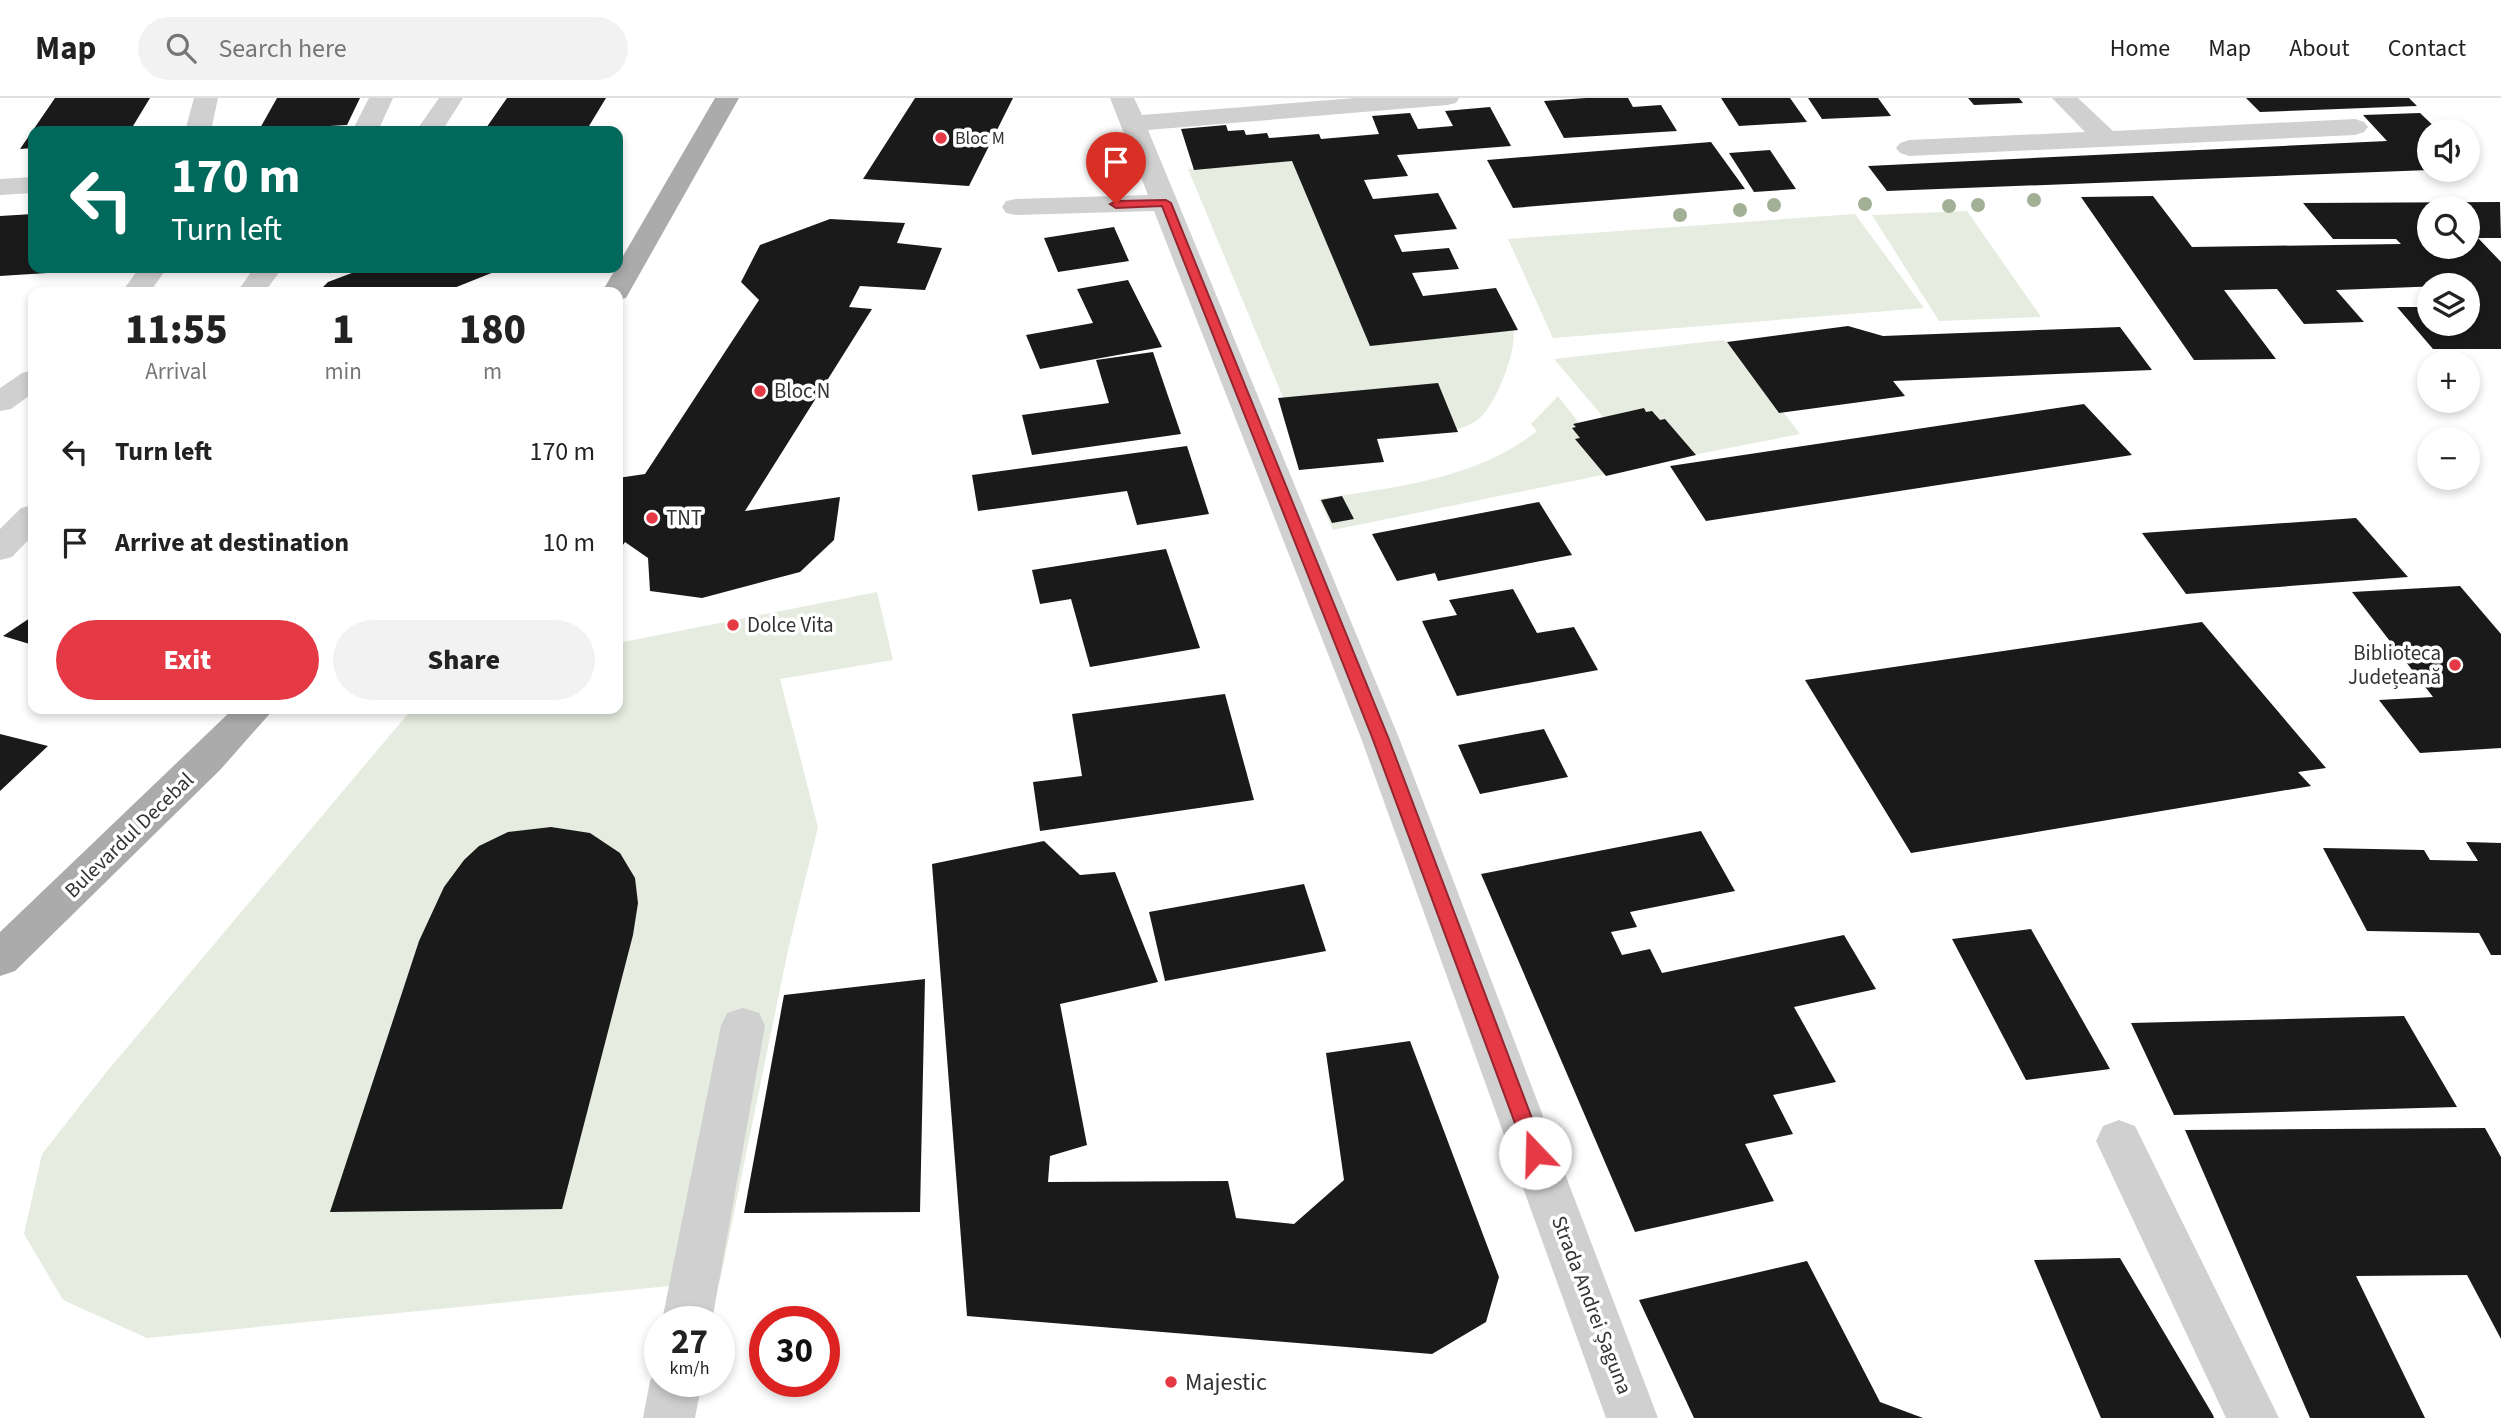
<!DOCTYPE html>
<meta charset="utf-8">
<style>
body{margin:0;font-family:"Source Sans 3",sans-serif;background:#f2f2f2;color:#222;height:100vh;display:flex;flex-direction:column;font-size:26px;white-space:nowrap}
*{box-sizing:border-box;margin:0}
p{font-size:23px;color:#767676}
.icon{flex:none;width:38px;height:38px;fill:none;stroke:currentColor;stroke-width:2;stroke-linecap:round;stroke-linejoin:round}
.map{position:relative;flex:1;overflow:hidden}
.drawer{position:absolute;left:28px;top:189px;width:595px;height:427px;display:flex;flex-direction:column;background:#fff;border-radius:14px;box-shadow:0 4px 10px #0003}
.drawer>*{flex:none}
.guide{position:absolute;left:28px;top:28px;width:595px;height:147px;border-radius:14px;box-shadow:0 4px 10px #0003;background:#00695c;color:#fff;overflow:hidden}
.controls{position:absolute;left:2417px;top:21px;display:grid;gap:14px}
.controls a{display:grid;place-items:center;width:63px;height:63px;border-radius:50%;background:#fff;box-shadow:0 4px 10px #0003;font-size:35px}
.speed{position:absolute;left:644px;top:1208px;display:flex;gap:14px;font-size:35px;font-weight:700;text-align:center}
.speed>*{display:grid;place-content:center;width:91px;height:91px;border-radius:50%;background:#fff;box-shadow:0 4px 10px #0003;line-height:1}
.speed small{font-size:18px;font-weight:400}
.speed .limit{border:10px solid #d22;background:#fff;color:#111}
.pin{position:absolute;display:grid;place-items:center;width:60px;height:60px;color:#fff;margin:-72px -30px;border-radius:50% 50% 50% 0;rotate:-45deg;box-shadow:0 0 7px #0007}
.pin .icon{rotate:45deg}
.me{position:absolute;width:77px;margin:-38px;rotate:339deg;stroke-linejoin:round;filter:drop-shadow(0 0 5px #0008)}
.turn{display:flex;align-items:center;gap:24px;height:147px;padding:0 28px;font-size:32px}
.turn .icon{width:91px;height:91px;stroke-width:2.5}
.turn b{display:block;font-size:49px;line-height:60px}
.eta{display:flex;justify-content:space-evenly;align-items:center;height:119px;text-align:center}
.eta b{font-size:42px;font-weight:800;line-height:49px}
.cta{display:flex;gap:14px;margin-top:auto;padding:14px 28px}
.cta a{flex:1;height:80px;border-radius:42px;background:#e63946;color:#fff;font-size:28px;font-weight:800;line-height:80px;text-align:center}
.cta a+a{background:#f2f2f2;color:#222}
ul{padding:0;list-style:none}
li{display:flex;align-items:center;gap:21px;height:91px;padding:0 28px}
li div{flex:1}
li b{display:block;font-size:26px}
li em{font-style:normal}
header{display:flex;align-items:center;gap:42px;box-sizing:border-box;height:98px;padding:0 35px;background:#fff;border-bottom:2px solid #e0e0e0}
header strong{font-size:33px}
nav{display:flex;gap:38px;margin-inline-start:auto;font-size:24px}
.search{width:490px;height:63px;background:#f2f2f2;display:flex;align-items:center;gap:18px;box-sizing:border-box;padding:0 24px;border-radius:38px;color:#767676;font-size:26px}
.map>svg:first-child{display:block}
</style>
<header>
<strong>Map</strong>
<div class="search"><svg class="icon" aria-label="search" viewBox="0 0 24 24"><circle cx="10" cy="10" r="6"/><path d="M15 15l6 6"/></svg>Search here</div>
<nav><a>Home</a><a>Map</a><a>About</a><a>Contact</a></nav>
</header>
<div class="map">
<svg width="2501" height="1320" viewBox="0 0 2501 1320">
<rect width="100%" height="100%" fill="#fff"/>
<path fill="#e6ecdf" d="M 1299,60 L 1381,240 L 1513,228 C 1519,249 1495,311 1476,323 C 1470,327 1462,330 1455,332 L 1302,345 L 1188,71 Z
M 1967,113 L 2041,219 L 1939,223 L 1872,117 Z
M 1855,116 L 1924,210 L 1553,240 L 1508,141 Z
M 1722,242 L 1732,246 L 1800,336 L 1693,357 L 1604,320 L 1554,261 Z
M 1558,298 L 1617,374 L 1333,432 L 1319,401 C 1394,389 1475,382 1537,333 L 1531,326 Z
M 877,494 L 893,562 L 780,581 L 818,729 L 788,852 L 720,1183 L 147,1240 L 63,1202 L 24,1136 L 42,1056 L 104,977 L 412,611 L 618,611 L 618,545 Z"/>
<path fill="#1a1a1a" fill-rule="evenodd" d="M 55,0 L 150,0 L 130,33 L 33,33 L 33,50 L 20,51 Z
M 277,0 L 360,0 L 347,27 L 259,32 Z
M 507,0 L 606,0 L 586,33 L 484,33 Z
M 915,0 L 1013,0 L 969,88 L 863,81 Z
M 1586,0 L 1628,0 L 1633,9 L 1661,7 L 1677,33 L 1564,40 L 1544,3 Z
M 1721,0 L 1790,0 L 1807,24 L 1739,28 Z
M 1808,0 L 1878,0 L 1891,18 L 1822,21 Z
M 1968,0 L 2019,0 L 2023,5 L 1974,7 Z
M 2246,0 L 2409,0 L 2417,8 L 2260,14 Z
M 1490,9 L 1511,48 L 1397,57 L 1408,78 L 1364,82 L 1373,101 L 1438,95 L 1457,131 L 1394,137 L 1402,154 L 1449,150 L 1459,171 L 1412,175 L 1423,198 L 1496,190 L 1518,232 L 1370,248 L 1292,63 L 1194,72 L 1181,31 L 1226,27 L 1228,33 L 1244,32 L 1246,37 L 1267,35 L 1269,40 L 1319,36 L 1321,41 L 1379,36 L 1372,18 L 1410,15 L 1418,31 L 1453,28 L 1445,13 Z
M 2420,15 L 2439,33 L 2429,33 L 2429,72 L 1887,93 L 1868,68 L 2387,43 L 2363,17 Z
M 1711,44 L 1745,91 L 1513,110 L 1487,62 Z
M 1770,52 L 1796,91 L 1754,94 L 1729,55 Z
M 2153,98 L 2192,149 L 2401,146 L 2396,141 L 2333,141 L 2303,105 L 2500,104 L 2501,140 L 2478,140 L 2501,164 L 2501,251 L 2433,251 L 2397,209 L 2429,209 L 2429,226 L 2468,226 L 2468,187 L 2336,192 L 2364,224 L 2304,226 L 2277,191 L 2224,192 L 2276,261 L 2194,262 L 2081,99 ZM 2429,110 L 2468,110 L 2468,149 L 2429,149 Z
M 33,116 L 33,170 L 50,170 L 47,175 L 0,178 L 0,118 Z
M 830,121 L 905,125 L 897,145 L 942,150 L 925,192 L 860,188 L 849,209 L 872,211 L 745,413 L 840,399 L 834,442 L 800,474 L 702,500 L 650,493 L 648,460 L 625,444 L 618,454 L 618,380 L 645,376 L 759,202 L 741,184 L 760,147 Z
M 1114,129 L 1129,163 L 1058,174 L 1044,140 Z
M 365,170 L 504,170 L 444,194 L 318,194 L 328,184 Z
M 1128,182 L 1162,249 L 1040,271 L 1026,237 L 1093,225 L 1077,191 Z
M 1848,228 L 1883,238 L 2120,229 L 2152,272 L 1893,283 L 1905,298 L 1779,315 L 1727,244 Z
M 1153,254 L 1181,336 L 1032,357 L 1022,317 L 1109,305 L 1096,262 Z
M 1438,285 L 1458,334 L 1377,341 L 1384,364 L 1299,372 L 1278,300 Z
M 2084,306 L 2132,357 L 1706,423 L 1670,368 Z
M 1644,310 L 1646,314 L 1652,313 L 1660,322 L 1665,321 L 1696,357 L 1606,378 L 1575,341 L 1580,340 L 1572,330 L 1576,329 L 1573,326 Z
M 1187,348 L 1209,416 L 1137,427 L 1127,393 L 978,413 L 972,377 Z
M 1342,398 L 1354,421 L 1332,425 L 1321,402 Z
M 1539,404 L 1572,457 L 1438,483 L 1435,475 L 1397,483 L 1372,436 Z
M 2356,420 L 2408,479 L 2186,496 L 2142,435 Z
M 1166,451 L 1200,550 L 1090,569 L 1071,501 L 1040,506 L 1032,472 Z
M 2460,488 L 2501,536 L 2501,650 L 2420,655 L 2379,602 L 2433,599 L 2352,494 Z
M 1513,491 L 1537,535 L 1574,529 L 1598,572 L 1457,598 L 1422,523 L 1457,517 L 1449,502 Z
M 33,518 L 33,547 L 3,538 Z
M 2202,524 L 2326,670 L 2298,674 L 2311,688 L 1911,755 L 1805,582 Z
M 1225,596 L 1254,702 L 1040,733 L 1033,684 L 1082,678 L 1072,616 Z
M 1544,631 L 1568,679 L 1480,696 L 1458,647 Z
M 0,636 L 48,648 L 0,693 Z
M 551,729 L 590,735 L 620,755 L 635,780 L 638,805 L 633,837 L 562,1111 L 330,1114 L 419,843 L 444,789 L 464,762 L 479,748 L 508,734 Z
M 1701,733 L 1735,793 L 1630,814 L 1637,829 L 1611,834 L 1622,857 L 1650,851 L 1662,875 L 1844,837 L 1876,891 L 1794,909 L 1836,984 L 1773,997 L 1793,1036 L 1745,1046 L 1774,1103 L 1635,1134 L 1481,776 Z
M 1044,743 L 1080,777 L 1115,774 L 1158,884 L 1060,906 L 1087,1047 L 1050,1058 L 1048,1084 L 1228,1083 L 1236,1120 L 1294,1126 L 1344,1082 L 1326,955 L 1410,943 L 1499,1179 L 1486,1224 L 1432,1256 L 967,1218 L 932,766 Z
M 2466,744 L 2501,745 L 2501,857 L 2491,857 L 2479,835 L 2367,833 L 2323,750 L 2424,752 L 2430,762 L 2478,763 Z
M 1304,786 L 1326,853 L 1165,883 L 1149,814 Z
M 2031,831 L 2110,971 L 2026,982 L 1952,841 Z
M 925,881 L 920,1114 L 744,1115 L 784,897 Z
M 2404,918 L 2457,1009 L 2174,1017 L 2131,925 Z
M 2485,1030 L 2501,1059 L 2501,1241 L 2467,1177 L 2356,1178 L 2425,1320 L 2310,1320 L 2185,1032 Z
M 2120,1160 L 2213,1317 L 2214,1320 L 2101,1320 L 2034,1162 Z
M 1807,1163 L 1880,1304 L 1923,1320 L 1694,1320 L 1639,1202 Z"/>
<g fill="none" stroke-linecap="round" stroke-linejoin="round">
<path fill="#d0d0d0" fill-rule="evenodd" d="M 194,0 L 218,0 L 211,33 L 185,33 Z
M 369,0 L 393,0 L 378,33 L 352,33 Z
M 439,0 L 463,0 L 442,33 L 416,33 Z
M 1110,0 L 1134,0 L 1142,17 L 1356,0 L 1459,0 L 1456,5 L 1447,7 L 1148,32 L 1399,640 L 1658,1320 L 1606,1320 L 1361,640 L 1154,113 L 1016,117 L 1006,115 L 1002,109 L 1006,103 L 1016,101 L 1148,97 Z
M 2052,0 L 2078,0 L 2113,33 L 2355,21 L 2364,24 L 2368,29 L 2364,34 L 2355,37 L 1909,58 L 1900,55 L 1896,50 L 1900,45 L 1909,42 L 2085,34 Z
M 33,79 L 33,95 L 0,97 L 0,81 Z
M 139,170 L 167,170 L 150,194 L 122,194 Z
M 254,170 L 282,170 L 265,194 L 237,194 Z
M 33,272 L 33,295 L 11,311 L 0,313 L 0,290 L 22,275 Z
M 33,407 L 33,437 L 12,459 L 0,462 L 0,431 L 21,410 Z
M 743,910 L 759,915 L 765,928 L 712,1223 L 662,1223 L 721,928 L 727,915 Z
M 2119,1022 L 2135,1028 L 2279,1320 L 2226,1320 L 2096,1043 L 2103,1028 Z
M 660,1264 L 660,1283 L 702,1283 L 695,1320 L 643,1320 L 650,1283 Z"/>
<path fill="#ababab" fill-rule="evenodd" d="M 715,0 L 739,0 L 626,200 L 618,202 L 618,194 L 602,194 Z
M 233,611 L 274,611 L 220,672 L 15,873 L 0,878 L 0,834 Z"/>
</g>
<g fill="#a2b095">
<circle cx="2034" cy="102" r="7"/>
<circle cx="1865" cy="106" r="7"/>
<circle cx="1774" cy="107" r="7"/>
<circle cx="1978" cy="107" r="7"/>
<circle cx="1949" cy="108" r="7"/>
<circle cx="1740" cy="112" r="7"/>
<circle cx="1680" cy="117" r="7"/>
</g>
<path fill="#e63946" stroke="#96252e" stroke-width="2" d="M 1166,102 L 1171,105 L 1388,639 L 1545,1055 L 1542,1061 L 1535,1063 L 1528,1061 L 1526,1055 L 1372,639 L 1162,108 L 1116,110 L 1110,106 L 1116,103 Z"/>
<g fill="#e63946" stroke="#fff" stroke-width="2.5">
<circle cx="941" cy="40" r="7"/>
<circle cx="760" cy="293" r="7"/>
<circle cx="652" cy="420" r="7"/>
<circle cx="733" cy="527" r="7"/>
<circle cx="2455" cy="567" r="7"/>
<circle cx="1171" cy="1284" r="7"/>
</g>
<g text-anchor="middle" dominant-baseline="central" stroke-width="7" stroke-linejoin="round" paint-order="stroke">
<g font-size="18" fill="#333" stroke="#fff" text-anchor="start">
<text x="955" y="40">Bloc M</text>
</g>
<g font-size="21" fill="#333" stroke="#fff" text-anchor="start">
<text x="774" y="293">Bloc N</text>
<text x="666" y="420">TNT</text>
<text x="747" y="527">Dolce Vita</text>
<text x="2441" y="555" text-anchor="end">Biblioteca<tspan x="2441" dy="24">Județeană</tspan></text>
</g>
<g font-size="21" fill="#333" stroke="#fff">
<text transform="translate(129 737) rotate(-44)">Bulevardul Decebal</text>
<text transform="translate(1592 1207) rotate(69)">Strada Andrei Șaguna</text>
</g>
<g font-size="24" fill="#333" stroke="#fff" text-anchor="start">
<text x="1185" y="1284">Majestic</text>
</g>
</g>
</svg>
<div class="controls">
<a><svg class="icon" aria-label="sound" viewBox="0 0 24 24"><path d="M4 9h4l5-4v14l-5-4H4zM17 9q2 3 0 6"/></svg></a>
<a><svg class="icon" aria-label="search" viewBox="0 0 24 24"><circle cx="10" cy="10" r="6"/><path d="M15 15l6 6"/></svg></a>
<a><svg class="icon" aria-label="layers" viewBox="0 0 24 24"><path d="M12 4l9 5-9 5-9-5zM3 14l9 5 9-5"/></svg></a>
<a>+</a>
<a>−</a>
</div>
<div class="speed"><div>27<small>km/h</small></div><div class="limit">30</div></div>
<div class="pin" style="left:1116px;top:106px;background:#d93025"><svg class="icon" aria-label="arrive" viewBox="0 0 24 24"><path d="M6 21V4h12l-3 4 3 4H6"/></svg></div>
<svg class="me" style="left:1535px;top:1055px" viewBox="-20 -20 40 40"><circle r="19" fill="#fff"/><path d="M0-13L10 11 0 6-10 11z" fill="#e63946"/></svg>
<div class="guide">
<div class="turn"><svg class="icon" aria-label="left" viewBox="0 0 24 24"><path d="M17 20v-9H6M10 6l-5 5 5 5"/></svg><div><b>170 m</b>Turn left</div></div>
</div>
<section class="drawer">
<div class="eta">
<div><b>11:55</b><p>Arrival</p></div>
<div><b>1</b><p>min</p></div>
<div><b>180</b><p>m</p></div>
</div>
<ul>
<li><svg class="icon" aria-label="left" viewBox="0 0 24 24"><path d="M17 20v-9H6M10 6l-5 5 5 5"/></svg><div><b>Turn left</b></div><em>170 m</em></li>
<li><svg class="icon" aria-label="arrive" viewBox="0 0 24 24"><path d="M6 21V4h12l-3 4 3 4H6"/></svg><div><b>Arrive at destination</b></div><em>10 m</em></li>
</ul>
<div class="cta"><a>Exit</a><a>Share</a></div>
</section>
</div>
